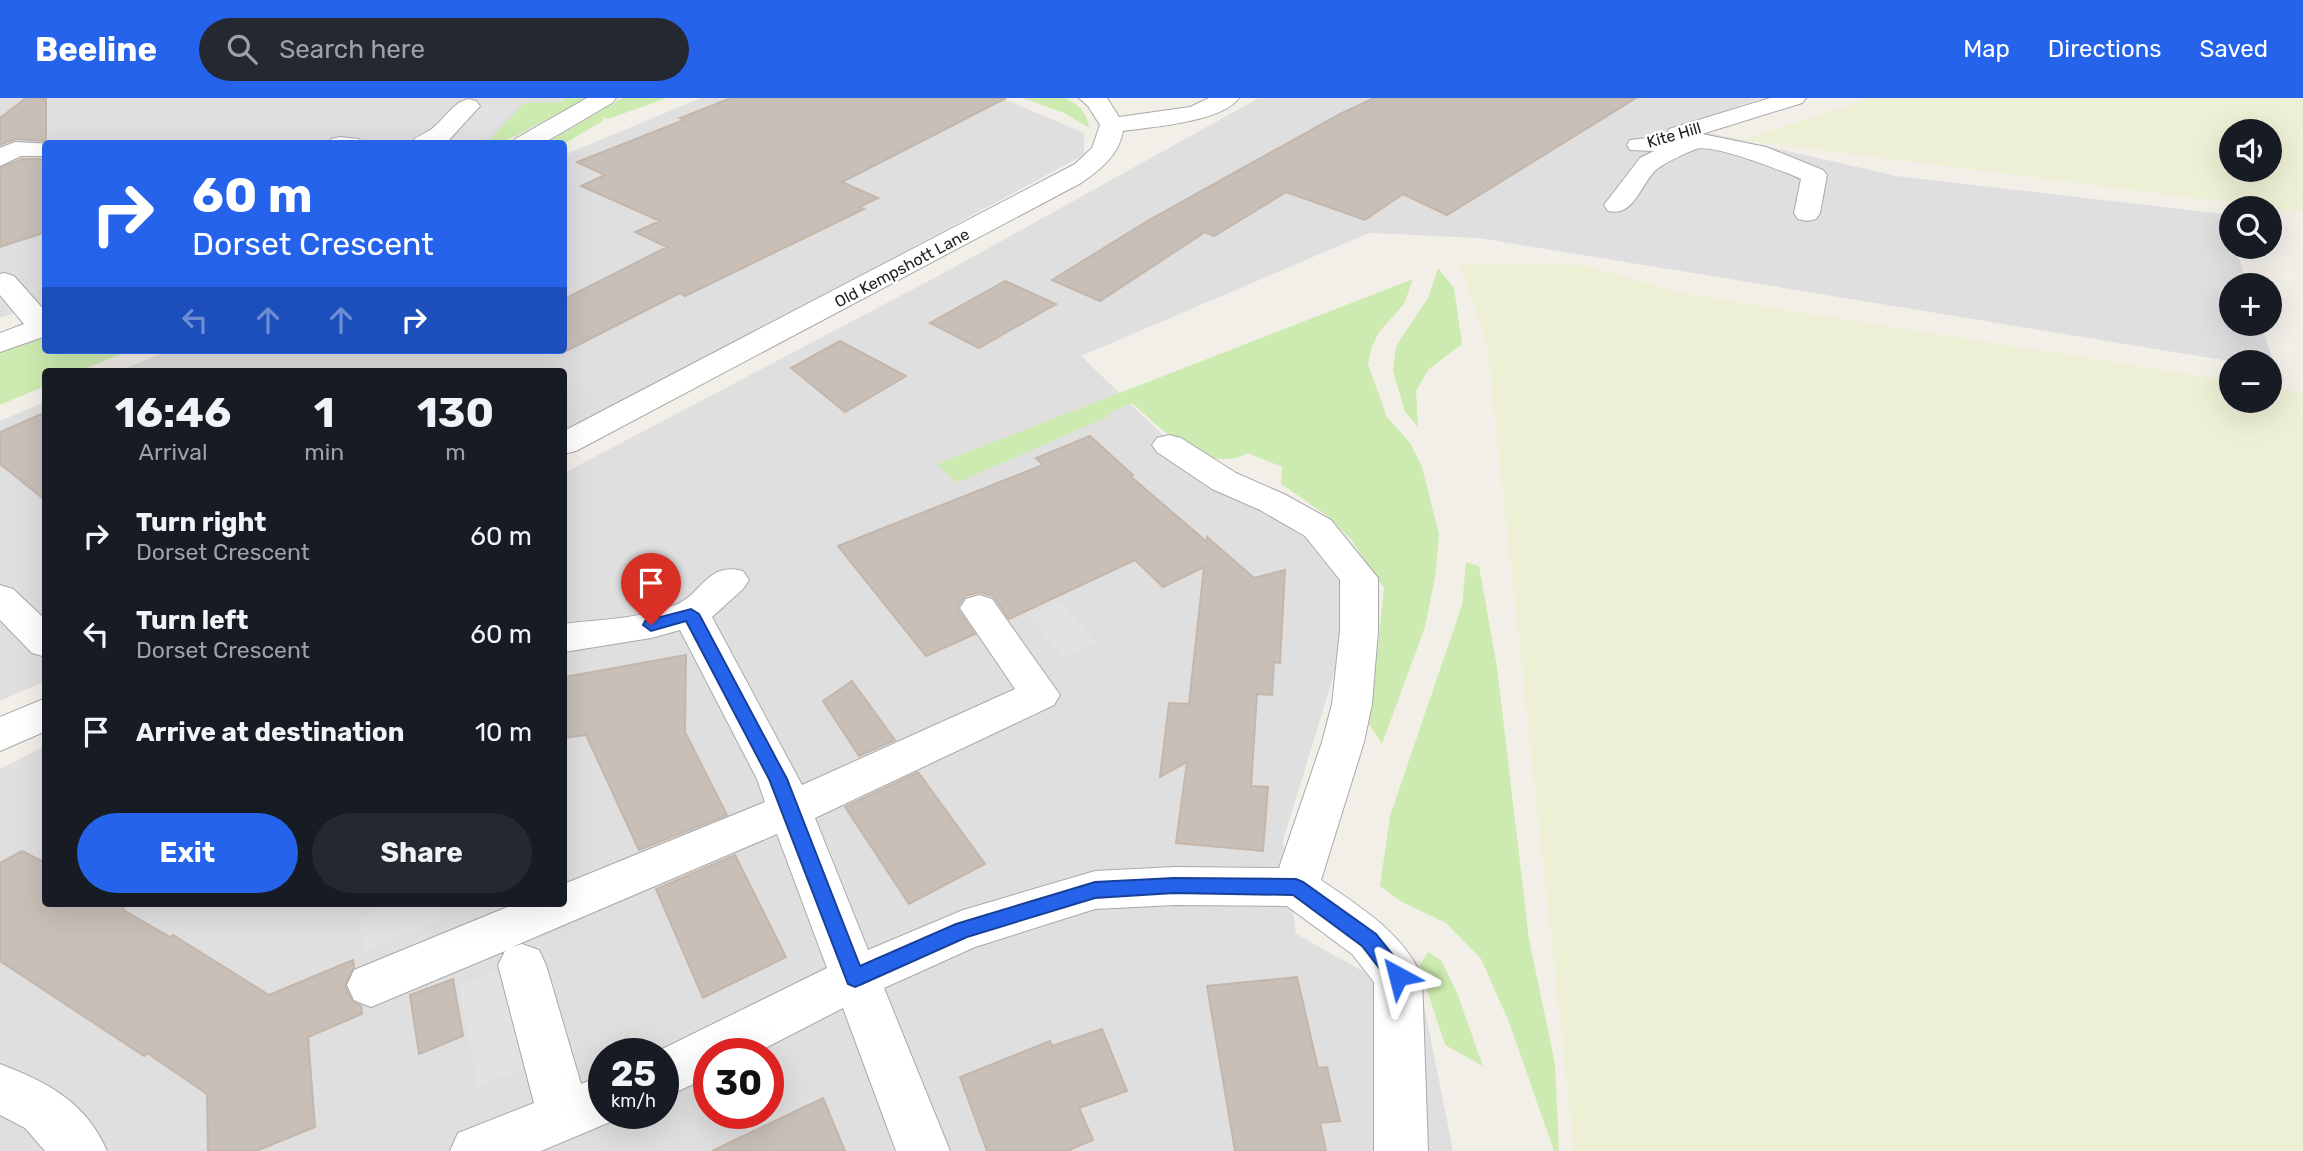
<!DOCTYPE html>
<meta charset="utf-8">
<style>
body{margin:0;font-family:Rubik,sans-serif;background:#242831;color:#f1f3f6;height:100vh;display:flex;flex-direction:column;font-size:26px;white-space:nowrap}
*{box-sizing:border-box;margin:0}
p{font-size:23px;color:#9ea1a6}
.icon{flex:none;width:38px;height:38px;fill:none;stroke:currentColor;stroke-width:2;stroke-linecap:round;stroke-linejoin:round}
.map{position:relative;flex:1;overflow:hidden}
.drawer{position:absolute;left:42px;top:270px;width:525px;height:539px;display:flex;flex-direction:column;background:#171b24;border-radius:7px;box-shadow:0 7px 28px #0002}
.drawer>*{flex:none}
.guide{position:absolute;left:42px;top:42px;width:525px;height:214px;border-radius:7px;box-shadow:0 7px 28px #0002;background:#2563eb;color:#fff;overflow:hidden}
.fabs{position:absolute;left:2219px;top:21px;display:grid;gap:14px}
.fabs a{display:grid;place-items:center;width:63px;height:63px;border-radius:50%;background:#171b24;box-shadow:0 7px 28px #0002;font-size:35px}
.speed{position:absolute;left:588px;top:940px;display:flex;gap:14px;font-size:35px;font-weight:700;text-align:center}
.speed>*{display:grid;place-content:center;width:91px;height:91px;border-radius:50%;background:#171b24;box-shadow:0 7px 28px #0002;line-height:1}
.speed small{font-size:18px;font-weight:400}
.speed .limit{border:10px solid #d22;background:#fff;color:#111}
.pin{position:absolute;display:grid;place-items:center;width:60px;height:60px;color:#fff;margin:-72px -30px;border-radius:50% 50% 50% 0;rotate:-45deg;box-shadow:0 0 7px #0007}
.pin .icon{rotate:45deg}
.me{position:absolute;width:77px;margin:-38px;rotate:322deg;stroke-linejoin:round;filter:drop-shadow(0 0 5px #0008)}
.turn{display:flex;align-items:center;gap:24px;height:147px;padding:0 35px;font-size:32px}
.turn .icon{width:91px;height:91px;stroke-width:2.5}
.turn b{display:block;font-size:49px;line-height:60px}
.lanes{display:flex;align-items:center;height:66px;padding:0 35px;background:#0003;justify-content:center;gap:35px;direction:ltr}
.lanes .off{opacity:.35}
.eta{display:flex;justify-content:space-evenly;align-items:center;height:119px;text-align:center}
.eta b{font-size:42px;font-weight:700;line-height:49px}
.cta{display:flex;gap:14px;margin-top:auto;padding:14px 35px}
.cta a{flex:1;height:80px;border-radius:42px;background:#2563eb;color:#fff;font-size:28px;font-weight:700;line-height:80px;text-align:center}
.cta a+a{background:#242831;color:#f1f3f6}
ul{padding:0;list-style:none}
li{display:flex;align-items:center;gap:21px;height:98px;padding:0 35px}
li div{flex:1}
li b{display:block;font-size:26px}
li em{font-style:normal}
header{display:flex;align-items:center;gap:42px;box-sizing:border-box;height:98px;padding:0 35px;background:#2563eb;color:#fff}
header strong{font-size:33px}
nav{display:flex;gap:38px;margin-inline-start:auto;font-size:24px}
.search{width:490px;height:63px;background:#242831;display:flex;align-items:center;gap:18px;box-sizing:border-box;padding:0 24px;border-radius:38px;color:#9ea1a6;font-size:26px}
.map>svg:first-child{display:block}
</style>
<header>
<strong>Beeline</strong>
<div class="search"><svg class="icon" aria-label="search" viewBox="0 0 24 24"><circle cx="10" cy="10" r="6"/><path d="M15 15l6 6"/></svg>Search here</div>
<nav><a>Map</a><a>Directions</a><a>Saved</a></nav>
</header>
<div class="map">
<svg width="2303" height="1053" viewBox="0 0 2303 1053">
<rect width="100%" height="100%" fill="#f2efe9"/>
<path fill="#e0dfdf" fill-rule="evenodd" d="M 0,0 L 566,0 L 484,45 L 46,46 L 45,204 L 0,220 Z
M 701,0 L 1002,0 L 1084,35 L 1084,57 L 671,279 L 564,332 L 564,273 L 119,273 L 169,252 L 564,252 L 564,57 Z
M 1259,0 L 1762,0 L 1680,28 L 1896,78 L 2224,116 L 2231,136 L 2231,149 L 2235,149 L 2248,187 L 2231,187 L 2231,226 L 2261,226 L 2276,271 L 2270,270 L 2270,264 L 2235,264 L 1479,140 L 1369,135 L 1081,258 L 1166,340 L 1292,425 L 1350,477 L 1346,537 L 1283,743 L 1296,836 L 1424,907 L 1453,1053 L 0,1053 L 0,671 L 45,648 L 46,805 L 564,805 L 564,375 L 938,178 ZM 604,956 L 663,956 L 663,1015 L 604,1015 ZM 709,956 L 768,956 L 768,1015 L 709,1015 Z
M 45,304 L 45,583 L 0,603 L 0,323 Z"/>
<path fill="#eef0d5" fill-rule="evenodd" d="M 1872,0 L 2303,0 L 2303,114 L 1741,42 ZM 2231,33 L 2270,33 L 2270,72 L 2231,72 Z
M 1460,165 L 1582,167 L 1682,195 L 2231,283 L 2231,303 L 2270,303 L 2270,289 L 2303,295 L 2303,1053 L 1574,1053 L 1487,248 Z"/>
<path fill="#cdebb0" d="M 566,0 L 589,0 L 501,45 L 486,46 L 524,5 L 561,4 Z
M 622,0 L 667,0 L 608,21 L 601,19 L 604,22 L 564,46 L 546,45 Z
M 1023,0 L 1065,0 C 1078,5 1088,16 1089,30 L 1064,15 Z
M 1438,170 L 1454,190 L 1462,246 L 1429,271 L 1416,293 L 1418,329 L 1405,314 L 1393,273 L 1396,248 L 1428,200 Z
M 1413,181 L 1404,206 L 1379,234 L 1371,251 L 1368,266 L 1387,319 L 1410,345 L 1422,369 L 1439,437 L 1435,479 L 1425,529 L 1382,646 L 1362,615 L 1376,565 L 1384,490 L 1351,442 L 1332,421 L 1281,386 L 1282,369 L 1248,355 C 1207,378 1161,331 1132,305 L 1107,316 L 1109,318 L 957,385 L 937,366 Z
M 45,238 L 46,252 L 130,252 L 80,273 L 46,273 L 45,288 L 0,307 L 0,254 Z
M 1466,464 L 1479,468 L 1497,569 L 1529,841 L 1555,966 L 1559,1053 L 1554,1053 L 1509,924 L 1481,861 L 1446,825 L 1400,803 L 1380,788 L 1390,718 L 1462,507 Z
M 1428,854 L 1441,862 L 1457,895 L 1483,968 L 1445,947 L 1426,889 L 1416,873 Z"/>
<path fill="#e2e2e2" d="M 484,5 L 518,6 L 482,45 L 447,44 Z
M 1059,504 L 1097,545 L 1064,560 L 1028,518 Z
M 392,805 L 435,805 L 440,822 L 365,854 L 357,819 Z
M 505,869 L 525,970 L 477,989 L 459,887 Z"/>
<path fill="#c7bfb8" stroke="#c4b6ab" stroke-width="2" d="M 26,0 L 46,0 L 46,43 L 15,41 L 0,47 L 0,20 Z
M 731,0 L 1006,0 L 842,84 L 878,100 L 859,109 L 864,111 L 685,198 L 680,195 L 564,254 L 564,201 L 667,149 L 635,134 L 660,123 L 581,88 L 605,77 L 577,64 L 684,22 L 680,20 Z
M 1374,0 L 1636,0 L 1447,117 L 1403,96 L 1365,122 L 1286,94 L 1214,138 L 1205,134 L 1100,203 L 1052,182 L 1149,122 L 1340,16 Z
M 22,61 L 46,61 L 46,134 L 0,149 L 0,70 Z
M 1005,183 L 1056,206 L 979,250 L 930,225 Z
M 840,243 L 906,278 L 845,314 L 791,270 Z
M 46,314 L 46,403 L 0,366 L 0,334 Z
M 1090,338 L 1133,377 L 1130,378 L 1207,444 L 1207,439 L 1254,480 L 1285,472 L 1280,565 L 1274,564 L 1272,597 L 1257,596 L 1251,688 L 1268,689 L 1263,753 L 1176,745 L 1187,664 L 1160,679 L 1169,605 L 1189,606 L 1204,469 L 1163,489 L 1135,462 L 1009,521 L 993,498 L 980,494 L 965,498 L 957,510 L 975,536 L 926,558 L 838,448 L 1043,367 L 1036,360 Z
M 686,557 L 685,634 L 727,717 L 639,752 L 586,637 L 564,640 L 564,579 Z
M 852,583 L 895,642 L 859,658 L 823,603 Z
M 918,674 L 985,766 L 909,806 L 845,709 Z
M 22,753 L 46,765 L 46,805 L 120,805 L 125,813 L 170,839 L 173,837 L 269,897 L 353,862 L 354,869 L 345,888 L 352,903 L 361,908 L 362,916 L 308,939 L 315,1029 L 256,1053 L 208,1053 L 207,996 L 147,955 L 144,958 L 0,863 L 0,765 Z
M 735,757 L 786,859 L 703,900 L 656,791 Z
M 1297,879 L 1318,970 L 1327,969 L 1340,1023 L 1320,1025 L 1326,1053 L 1235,1053 L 1207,888 Z
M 453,881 L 463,938 L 419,956 L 410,897 Z
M 1102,931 L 1127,993 L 1079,1010 L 1093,1042 L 1067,1053 L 987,1053 L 960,979 L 1050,943 L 1052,948 Z
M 823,1000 L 845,1053 L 712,1053 Z"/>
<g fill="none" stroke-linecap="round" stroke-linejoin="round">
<defs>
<path id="minor" d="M 587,0 L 616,0 L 612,5 L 542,46 L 512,46 L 515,41 Z
M 1079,0 L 1107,0 L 1119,19 L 1190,9 L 1209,0 L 1239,0 C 1222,24 1151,29 1123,33 C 1119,57 1100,72 1081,85 L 576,353 L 564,356 L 564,333 L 1075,66 L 1092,50 L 1100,27 L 1088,8 Z
M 1770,0 L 1806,0 L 1802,5 L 1702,36 L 1766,49 L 1823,72 L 1827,77 L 1820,115 L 1816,121 L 1807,123 L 1798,121 L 1794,115 L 1801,81 C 1783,73 1712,45 1696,51 C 1686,55 1666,64 1657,71 C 1640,86 1635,119 1608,113 L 1604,107 L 1640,60 L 1654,53 L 1630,52 L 1627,47 L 1630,42 L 1667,38 L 1669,31 Z
M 468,1 L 476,3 L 480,8 L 449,42 L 442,46 L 410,46 C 416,37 426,36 433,30 C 445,20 453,5 468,1 Z
M 340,39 L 359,41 L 362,46 L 328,46 L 331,41 Z
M 15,44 L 54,46 L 46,46 L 46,58 L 21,58 L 0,68 L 0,50 Z
M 4,175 L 14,178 L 46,214 L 46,238 L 0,254 L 0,235 L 24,226 L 0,197 L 0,176 Z
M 1169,337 L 1181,340 L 1236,375 L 1284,396 L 1331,422 L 1378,480 L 1378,533 L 1372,606 L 1364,644 L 1321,782 C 1360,809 1401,833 1422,878 L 1428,1053 L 1374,1053 L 1374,884 L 1352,856 L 1287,808 L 1174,807 L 1095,811 L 975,849 L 884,890 L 950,1053 L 896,1053 L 843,910 L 754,956 L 709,956 L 709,979 L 663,1000 L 663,956 L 652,956 L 827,870 L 777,736 L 512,849 L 522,846 L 539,852 L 546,867 L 581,986 L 604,977 L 604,1015 L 624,1015 L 622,1019 L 541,1053 L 450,1053 L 458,1035 L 534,1005 L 498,867 L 505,853 L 371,909 L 354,902 L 347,887 L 354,872 L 517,805 L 564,805 L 564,786 L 765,704 L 757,681 L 680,532 L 651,540 L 564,554 L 564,526 C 600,521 641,521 675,507 C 703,496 707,463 743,473 L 749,482 L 743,491 L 712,519 L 802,687 L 1015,591 L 960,510 L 966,501 L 979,497 L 992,501 L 1060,597 L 1054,607 L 815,720 L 868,852 L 963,812 L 1095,773 L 1174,769 L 1279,770 L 1322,644 L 1332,606 L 1340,533 L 1340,482 L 1305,438 L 1260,412 L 1212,391 L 1157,354 L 1152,347 L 1157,340 Z
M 0,487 L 13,491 L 46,522 L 46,559 L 32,555 L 0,522 Z
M 46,600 L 46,633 L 0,653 L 0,619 Z
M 0,966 C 47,984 86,1004 107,1053 L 45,1053 L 25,1030 L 0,1017 Z"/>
</defs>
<use href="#minor" stroke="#a9a9a9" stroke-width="2"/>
<use href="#minor" fill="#fff" fill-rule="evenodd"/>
</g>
<path fill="#2563eb" stroke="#184099" stroke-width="2" d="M 691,511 L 699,516 L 787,681 L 860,868 L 956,826 L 1095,784 L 1174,780 L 1296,781 L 1303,784 L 1376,836 L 1405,872 L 1408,878 L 1405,884 L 1398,887 L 1390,884 L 1362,848 L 1293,797 L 1174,795 L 1095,800 L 967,839 L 862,886 L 855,889 L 848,886 L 769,681 L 686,523 L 651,533 L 643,527 L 645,523 Z"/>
<g text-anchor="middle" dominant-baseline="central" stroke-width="5" stroke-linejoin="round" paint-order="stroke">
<g font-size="16" fill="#222" stroke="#fff">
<text transform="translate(1674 37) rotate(-16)">Kite Hill</text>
<text transform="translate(902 170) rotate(-28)">Old Kempshott Lane</text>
</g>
</g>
</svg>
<div class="fabs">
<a><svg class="icon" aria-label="sound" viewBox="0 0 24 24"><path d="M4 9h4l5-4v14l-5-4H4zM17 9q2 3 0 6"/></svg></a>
<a><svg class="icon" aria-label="search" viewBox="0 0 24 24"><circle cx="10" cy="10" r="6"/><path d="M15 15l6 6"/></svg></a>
<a>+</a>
<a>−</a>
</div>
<div class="speed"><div>25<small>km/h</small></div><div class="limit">30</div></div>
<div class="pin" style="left:651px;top:527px;background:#d93025"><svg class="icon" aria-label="arrive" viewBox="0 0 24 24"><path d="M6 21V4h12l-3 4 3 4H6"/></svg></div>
<svg class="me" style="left:1398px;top:878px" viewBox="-20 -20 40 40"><path d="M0-17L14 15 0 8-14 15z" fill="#2563eb" stroke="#fff" stroke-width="4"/></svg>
<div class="guide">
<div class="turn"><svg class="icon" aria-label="right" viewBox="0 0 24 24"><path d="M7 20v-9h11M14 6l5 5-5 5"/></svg><div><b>60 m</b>Dorset Crescent</div></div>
<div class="lanes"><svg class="icon off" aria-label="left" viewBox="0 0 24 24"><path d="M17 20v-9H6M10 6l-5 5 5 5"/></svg><svg class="icon off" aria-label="ahead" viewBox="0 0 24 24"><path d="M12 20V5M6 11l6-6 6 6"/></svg><svg class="icon off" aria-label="ahead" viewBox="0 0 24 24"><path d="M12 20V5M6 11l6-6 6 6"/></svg><svg class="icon" aria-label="right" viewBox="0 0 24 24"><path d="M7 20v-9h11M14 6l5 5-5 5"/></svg></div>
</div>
<section class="drawer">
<div class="eta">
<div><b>16:46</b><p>Arrival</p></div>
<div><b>1</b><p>min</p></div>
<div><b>130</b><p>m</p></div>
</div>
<ul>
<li><svg class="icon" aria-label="right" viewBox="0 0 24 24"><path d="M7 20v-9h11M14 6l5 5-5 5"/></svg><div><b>Turn right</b><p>Dorset Crescent</p></div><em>60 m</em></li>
<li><svg class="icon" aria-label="left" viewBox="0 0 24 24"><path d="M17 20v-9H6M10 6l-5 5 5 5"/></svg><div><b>Turn left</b><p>Dorset Crescent</p></div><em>60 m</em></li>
<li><svg class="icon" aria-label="arrive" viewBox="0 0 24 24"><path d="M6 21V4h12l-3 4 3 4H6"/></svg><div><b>Arrive at destination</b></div><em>10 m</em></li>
</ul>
<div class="cta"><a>Exit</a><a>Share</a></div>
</section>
</div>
